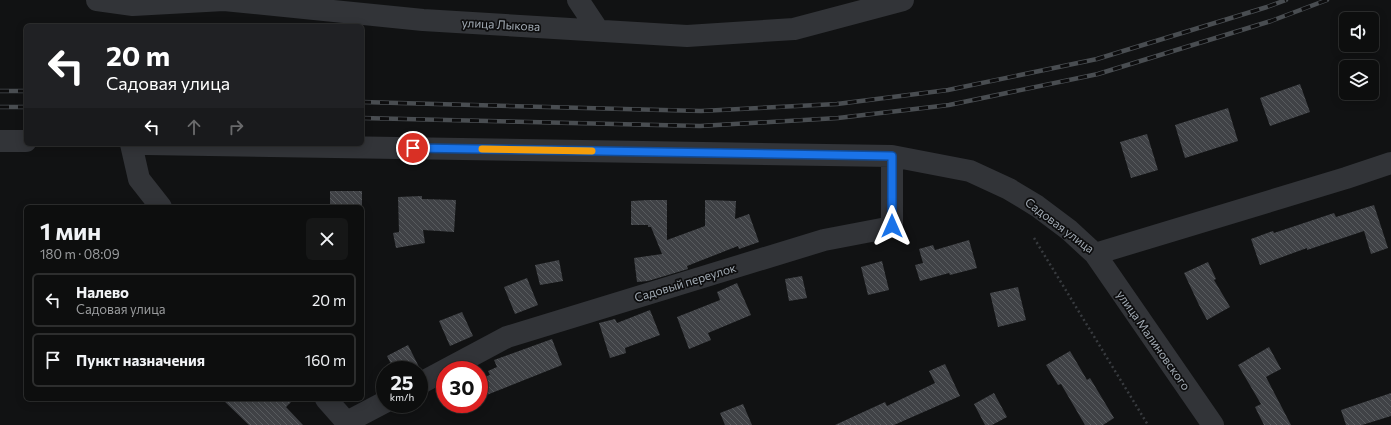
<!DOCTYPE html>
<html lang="ru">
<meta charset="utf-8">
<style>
body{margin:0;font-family:Commissioner,sans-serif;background:#161717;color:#f1f3f6;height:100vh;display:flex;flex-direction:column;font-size:15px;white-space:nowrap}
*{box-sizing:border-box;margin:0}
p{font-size:13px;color:#9a9c9e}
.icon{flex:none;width:22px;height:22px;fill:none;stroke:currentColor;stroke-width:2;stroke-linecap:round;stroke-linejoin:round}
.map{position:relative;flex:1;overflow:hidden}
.sheet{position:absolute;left:24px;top:205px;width:340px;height:196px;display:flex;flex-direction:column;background:#0d0e0e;border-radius:6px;box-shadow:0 2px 10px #0003,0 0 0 1px #2d2e2e}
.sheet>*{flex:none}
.guide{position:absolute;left:24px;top:24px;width:340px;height:122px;border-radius:6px;box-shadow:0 2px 10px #0003,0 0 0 1px #2d2e2e;background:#202124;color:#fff;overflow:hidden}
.fabs{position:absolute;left:1339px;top:12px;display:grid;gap:8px}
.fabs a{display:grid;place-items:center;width:40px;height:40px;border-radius:6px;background:#0d0e0e;box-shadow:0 2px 10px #0003,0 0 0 1px #2d2e2e;font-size:20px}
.speed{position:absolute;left:376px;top:361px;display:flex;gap:8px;font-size:20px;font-weight:700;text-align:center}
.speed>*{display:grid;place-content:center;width:52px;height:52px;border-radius:50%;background:#0d0e0e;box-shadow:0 2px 10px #0003,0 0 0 1px #2d2e2e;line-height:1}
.speed small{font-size:10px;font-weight:400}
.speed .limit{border:6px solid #d22;background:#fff;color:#111}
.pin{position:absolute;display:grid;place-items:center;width:34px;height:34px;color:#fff;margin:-17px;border:2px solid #fff;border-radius:50%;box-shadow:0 1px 4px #0007}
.me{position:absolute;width:44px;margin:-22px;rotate:0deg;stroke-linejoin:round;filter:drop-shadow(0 0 3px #0008)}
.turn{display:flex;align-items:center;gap:14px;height:84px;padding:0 16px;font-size:18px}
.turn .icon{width:52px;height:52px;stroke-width:2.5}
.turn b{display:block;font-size:28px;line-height:34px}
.lanes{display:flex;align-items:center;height:38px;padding:0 16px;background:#0003;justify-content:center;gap:20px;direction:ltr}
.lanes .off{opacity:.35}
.round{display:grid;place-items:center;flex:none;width:42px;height:42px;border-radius:6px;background:#161717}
.headline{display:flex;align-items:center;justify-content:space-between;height:68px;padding:0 16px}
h1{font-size:24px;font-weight:700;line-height:30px}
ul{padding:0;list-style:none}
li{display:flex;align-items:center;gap:12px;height:54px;margin:0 8px 6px;padding:0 8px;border:2px solid #2d2e2e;border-radius:6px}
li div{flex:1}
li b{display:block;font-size:15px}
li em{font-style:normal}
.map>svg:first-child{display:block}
</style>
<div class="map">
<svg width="1391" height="425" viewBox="0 0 1391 425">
<defs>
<pattern id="building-back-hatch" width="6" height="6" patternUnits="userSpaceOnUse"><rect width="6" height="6" fill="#404246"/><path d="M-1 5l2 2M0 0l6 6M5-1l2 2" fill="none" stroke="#585b5e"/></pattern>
</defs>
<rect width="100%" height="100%" fill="#111213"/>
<path fill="url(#building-back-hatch)" d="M 1300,84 L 1310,112 L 1270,126 L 1260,98 Z
M 1228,108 L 1238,141 L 1185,158 L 1175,125 Z
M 1147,134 L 1158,170 L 1131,178 L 1120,142 Z
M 330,191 L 362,191 L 362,207 L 330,207 Z
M 422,196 L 422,199 L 456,200 L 454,232 L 423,230 L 425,243 L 396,248 L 393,233 L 399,232 L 398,197 Z
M 648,200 L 667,200 L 667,240 L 705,226 L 705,200 L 736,201 L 735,219 L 749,214 L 759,242 L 739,249 L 738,246 L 687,266 L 688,269 L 648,281 L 637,282 L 634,258 L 662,254 L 651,227 L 648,227 L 648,225 L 631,225 L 631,201 Z
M 1374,205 L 1388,248 L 1371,254 L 1364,231 L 1307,250 L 1307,248 L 1260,265 L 1251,239 L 1273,231 L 1274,233 L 1334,213 L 1336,217 Z
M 969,240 L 977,268 L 950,275 L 949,273 L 920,281 L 915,265 L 923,263 L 919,249 L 933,245 L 935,250 Z
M 559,260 L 563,281 L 540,285 L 535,265 Z
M 882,261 L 889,290 L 868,295 L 861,267 Z
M 1208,262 L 1216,279 L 1214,280 L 1230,307 L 1207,320 L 1199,305 L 1184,273 Z
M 802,276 L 807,298 L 789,301 L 785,279 Z
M 527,278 L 538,305 L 515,314 L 504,287 Z
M 737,283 L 751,315 L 708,333 L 711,340 L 689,349 L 677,317 L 720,300 L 717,292 Z
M 1018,287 L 1026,320 L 998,327 L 990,293 Z
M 650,310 L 660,335 L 625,348 L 626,353 L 610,358 L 599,323 L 615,319 L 617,323 Z
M 462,312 L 473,336 L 450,346 L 439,321 Z
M 552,339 L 562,365 L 479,398 L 479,379 L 490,375 L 488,371 L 497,367 L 494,360 Z
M 408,345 L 420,369 L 394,370 L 387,356 Z
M 1269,347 L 1281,369 L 1266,377 L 1291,425 L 1264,425 L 1255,407 L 1261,404 L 1238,365 Z
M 1070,351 L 1087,380 L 1090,378 L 1114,418 L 1103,425 L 1085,425 L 1061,384 L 1058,385 L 1046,365 Z
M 945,364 L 960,396 L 894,425 L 835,425 L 885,402 L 887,406 L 935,383 L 929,371 Z
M 994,393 L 1007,417 L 992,425 L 985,425 L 974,404 Z
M 1391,393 L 1391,416 L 1362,425 L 1346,425 L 1341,410 Z
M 222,399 L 294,399 L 286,407 L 303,425 L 249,425 Z
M 743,404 L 752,425 L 725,425 L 720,413 Z"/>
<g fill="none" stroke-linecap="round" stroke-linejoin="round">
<path stroke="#383b3f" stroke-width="2.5" stroke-dasharray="2 3" stroke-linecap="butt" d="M 1034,238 L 1148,425"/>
<path stroke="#323438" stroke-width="22" d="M 97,0 L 133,5 L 224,0 L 423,20 L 687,36 L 794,29 L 903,0
M 578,0 L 598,30
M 0,141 L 26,141
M 131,144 L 139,179 L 161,207
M 146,144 L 892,156 L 970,171 L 1009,189 L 1037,206 L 1069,230 L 1095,254 L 1213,425
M 1095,254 L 1346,178 L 1391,163
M 419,384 L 507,337 L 824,240 L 892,227 L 892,156
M 326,399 L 349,425
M 347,422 L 385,402"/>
<defs>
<path id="rail" d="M 0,91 L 26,91
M 362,102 L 701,111 L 837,104 L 948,90 L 1097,59 L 1267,7 L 1286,0
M 0,107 L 26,107
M 362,118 L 700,126 L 838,118 L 949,105 L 1098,74 L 1271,21 L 1327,0"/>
</defs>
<use href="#rail" stroke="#494d51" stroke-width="4.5"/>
<use href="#rail" stroke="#0d0d0e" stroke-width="3" stroke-dasharray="9" stroke-linecap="butt"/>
</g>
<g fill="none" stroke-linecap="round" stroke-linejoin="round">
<defs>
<path id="route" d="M 413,148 L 892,156 L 892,226"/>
</defs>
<use href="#route" stroke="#114b97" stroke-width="10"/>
<use href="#route" stroke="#1a73e8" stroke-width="7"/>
<path stroke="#f59e0b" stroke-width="7" d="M 482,149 L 592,151"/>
</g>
<g text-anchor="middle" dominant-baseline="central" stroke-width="3.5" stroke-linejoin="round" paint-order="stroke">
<g font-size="12" fill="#a2abb4" stroke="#0d0d0e">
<text transform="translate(501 24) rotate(3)">улица Лыкова</text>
<text transform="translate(1060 225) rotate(37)">Садовая улица</text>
<text transform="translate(685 282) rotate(-17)">Садовый переулок</text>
<text transform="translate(1154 340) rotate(55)">улица Малиновского</text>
</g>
</g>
</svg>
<div class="fabs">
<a><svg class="icon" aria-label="sound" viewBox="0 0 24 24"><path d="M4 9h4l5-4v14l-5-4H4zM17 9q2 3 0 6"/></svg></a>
<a><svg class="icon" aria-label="layers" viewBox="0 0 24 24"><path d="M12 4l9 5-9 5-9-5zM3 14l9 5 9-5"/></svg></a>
</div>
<div class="speed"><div>25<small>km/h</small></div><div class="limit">30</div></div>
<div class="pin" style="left:413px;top:148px;background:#d93025"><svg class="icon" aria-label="arrive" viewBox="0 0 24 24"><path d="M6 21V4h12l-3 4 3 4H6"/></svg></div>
<svg class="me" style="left:892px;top:226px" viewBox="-20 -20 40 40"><path d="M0-17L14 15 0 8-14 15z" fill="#1a73e8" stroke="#fff" stroke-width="4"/></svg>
<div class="guide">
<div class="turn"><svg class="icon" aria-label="left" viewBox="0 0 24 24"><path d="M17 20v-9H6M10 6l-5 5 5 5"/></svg><div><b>20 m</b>Садовая улица</div></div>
<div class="lanes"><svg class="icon" aria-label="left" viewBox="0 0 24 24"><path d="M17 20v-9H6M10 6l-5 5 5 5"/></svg><svg class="icon off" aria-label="ahead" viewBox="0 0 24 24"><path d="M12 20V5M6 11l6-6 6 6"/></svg><svg class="icon off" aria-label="right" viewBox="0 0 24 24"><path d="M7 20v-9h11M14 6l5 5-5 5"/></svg></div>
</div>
<section class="sheet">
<div class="headline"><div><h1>1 мин</h1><p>180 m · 08:09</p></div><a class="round"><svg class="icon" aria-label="close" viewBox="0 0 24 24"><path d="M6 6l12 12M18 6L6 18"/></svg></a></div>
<ul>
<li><svg class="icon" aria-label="left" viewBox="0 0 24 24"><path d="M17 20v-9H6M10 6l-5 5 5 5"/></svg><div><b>Налево</b><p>Садовая улица</p></div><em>20 m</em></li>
<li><svg class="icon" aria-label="arrive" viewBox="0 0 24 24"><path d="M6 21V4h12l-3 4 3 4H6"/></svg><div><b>Пункт назначения</b></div><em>160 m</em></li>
</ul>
</section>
</div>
